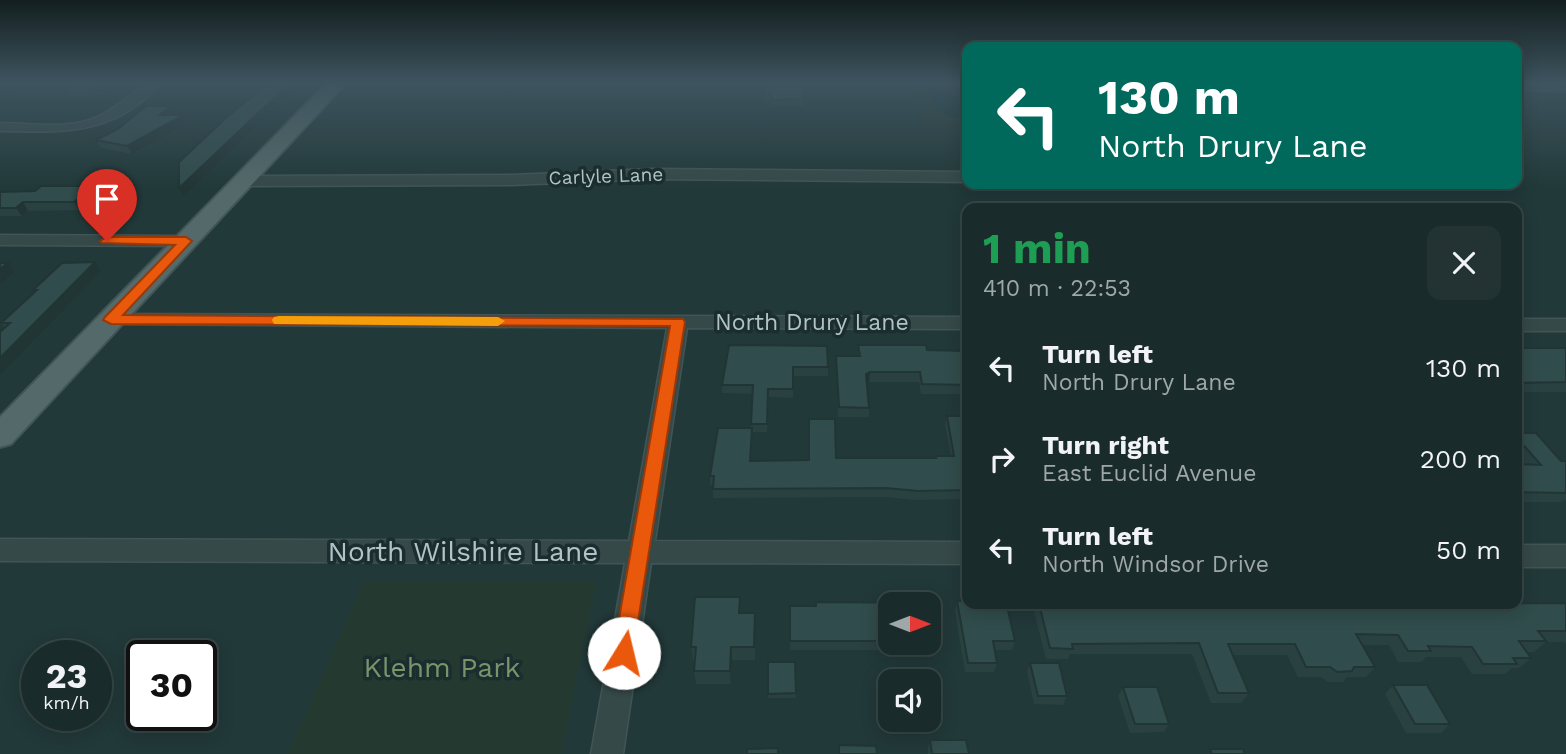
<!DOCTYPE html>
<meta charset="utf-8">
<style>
body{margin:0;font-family:"Work Sans",sans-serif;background:#233333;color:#f1f3f6;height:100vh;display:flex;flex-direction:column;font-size:26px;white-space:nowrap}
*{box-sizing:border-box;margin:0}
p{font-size:23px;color:#9fa7a9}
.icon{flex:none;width:38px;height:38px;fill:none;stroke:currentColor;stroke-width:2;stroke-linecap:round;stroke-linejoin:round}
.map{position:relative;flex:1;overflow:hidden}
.sheet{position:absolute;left:962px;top:203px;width:560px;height:406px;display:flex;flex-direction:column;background:#1a2b2b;border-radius:14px;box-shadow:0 4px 18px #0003,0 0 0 2px #384747}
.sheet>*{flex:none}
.guide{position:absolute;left:962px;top:42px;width:560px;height:147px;border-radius:14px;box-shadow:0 4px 18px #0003,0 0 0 2px #384747;background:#00695c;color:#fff;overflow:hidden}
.needle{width:46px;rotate:90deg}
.fabs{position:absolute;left:878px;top:592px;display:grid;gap:14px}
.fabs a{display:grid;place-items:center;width:63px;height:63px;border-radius:14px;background:#1a2b2b;box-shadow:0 4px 18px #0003,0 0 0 2px #384747;font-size:35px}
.speed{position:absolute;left:21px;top:640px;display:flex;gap:14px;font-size:35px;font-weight:700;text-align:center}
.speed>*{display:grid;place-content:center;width:91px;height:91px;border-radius:50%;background:#1a2b2b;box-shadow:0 4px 18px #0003,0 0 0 2px #384747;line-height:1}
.speed small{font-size:18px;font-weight:400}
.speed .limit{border:4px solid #111;border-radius:10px;background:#fff;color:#111}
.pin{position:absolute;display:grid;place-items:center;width:60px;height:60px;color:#fff;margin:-72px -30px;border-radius:50% 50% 50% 0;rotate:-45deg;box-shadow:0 0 7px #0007}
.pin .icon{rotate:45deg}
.me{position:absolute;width:77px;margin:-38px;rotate:9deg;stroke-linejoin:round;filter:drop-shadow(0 0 5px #0008)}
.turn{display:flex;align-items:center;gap:24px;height:147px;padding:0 21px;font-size:32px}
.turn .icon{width:91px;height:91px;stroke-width:2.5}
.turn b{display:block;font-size:49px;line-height:60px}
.round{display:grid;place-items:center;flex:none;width:74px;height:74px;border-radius:14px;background:#233333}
.overview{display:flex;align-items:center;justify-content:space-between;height:119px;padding:0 21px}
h1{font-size:42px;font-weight:700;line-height:52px;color:#1e9e55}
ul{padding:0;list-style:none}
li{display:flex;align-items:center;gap:21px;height:91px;padding:0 21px}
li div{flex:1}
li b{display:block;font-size:26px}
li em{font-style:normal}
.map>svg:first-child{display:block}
</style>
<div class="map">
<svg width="1566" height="754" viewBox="0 0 1566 754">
<rect width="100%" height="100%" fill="#223939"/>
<path fill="#243a30" d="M 911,83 L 968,83 L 968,126 L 923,127 Z
M 364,581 L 596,582 L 561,754 L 288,754 Z"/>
<path fill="#163536" d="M 926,83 L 968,83 L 968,117 L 950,117 L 935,109 Z"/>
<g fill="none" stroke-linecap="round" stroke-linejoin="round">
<defs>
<path id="minor" d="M 146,83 L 161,83 C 114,136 65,132 0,131 L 0,123 C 31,123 68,130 97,117 C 115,109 130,95 146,83 Z
M 1517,83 L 1566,83 L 1566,91 L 1517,90 Z
M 652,169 L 968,172 L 968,182 L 652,179 L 511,185 L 244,186 L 236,181 L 244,176 L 511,175 Z
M 0,235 L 186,236 L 195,241 L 186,246 L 0,245 Z
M 111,314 L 968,317 L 968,329 L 687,328 L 655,541 L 968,542 L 968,564 L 651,563 L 623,754 L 591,754 L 625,563 L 0,561 L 0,539 L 629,541 L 667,328 L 104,324 L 101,320 L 104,316 Z
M 1517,319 L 1566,319 L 1566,331 L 1517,331 Z
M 1517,545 L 1566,545 L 1566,567 L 1517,567 Z"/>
<path id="major" d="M 327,83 L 346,83 L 11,444 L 0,447 L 0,417 Z"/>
</defs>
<use href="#minor" stroke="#425455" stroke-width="3"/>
<use href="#major" stroke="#425455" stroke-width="4"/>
<use href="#minor" fill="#364949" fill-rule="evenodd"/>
<use href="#major" fill="#546969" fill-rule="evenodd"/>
</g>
<path fill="#2a4141" d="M 120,83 L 103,95 L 69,96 L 64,88 Z
M 764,83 L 803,99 L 803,106 L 772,106 L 771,100 L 765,100 Z
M 175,114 L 174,115 L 188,123 L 132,154 L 101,148 L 96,140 Z
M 0,192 L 98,194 L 79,210 L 28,211 L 22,216 L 0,216 Z
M 95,262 L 101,271 L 5,328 L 1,323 L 35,293 L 33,290 Z
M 729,345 L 828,367 L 828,376 L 793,376 L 793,398 L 769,397 L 767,432 L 752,432 L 751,461 L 809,460 L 836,458 L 935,458 L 935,456 L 951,456 L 945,425 L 947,416 L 968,420 L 968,499 L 916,500 L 885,497 L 713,498 L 713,485 L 710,485 L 710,476 L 751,428 L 753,394 L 722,393 L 722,385 Z
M 858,345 L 927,350 L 962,351 L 963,345 L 968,345 L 968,394 L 921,394 L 919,382 L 867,382 L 869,408 L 869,417 L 838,417 L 836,356 L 858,356 Z
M 1517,348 L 1566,348 L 1566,392 L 1517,392 Z
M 1517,433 L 1561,461 L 1566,461 L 1566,500 L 1564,500 L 1561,502 L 1517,502 L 1517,464 L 1525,465 L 1517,456 Z
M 957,601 L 989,606 L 1015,641 L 1012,650 L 995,650 L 997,663 L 994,672 L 965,672 L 955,610 Z
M 1566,603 L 1566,644 L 1565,642 L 1546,642 L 1534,652 L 1527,652 L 1531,658 L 1519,668 L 1512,668 L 1505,674 L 1472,674 L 1461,657 L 1426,657 L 1421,662 L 1398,662 L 1389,645 L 1363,645 L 1375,667 L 1366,677 L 1347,677 L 1343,682 L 1328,682 L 1321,677 L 1298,677 L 1287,655 L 1232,655 L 1249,693 L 1241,703 L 1211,703 L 1192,654 L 1070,654 L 1068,659 L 1046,659 L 1034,611 L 1037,604 L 1177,604 L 1177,605 L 1261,604 L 1305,608 L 1358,608 L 1362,604 Z
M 891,604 L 891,642 L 931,641 L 929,650 L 790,650 L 790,606 Z
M 741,613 L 755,613 L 755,660 L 732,660 L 731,684 L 696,684 L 694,671 L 695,661 L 693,661 L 691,647 Z
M 768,662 L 795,662 L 796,698 L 768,698 Z
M 1030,663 L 1067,696 L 1063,705 L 1034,704 L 1027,672 Z
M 1393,685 L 1450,724 L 1441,733 L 1406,733 L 1385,694 Z
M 1123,687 L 1169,724 L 1164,732 L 1130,733 L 1118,696 Z
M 930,740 L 969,754 L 928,754 L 928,748 Z"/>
<path fill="#223535" d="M 6,83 L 22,83 L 0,96 L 0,87 Z
M 105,83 L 120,83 L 103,95 L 99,88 Z
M 290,83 L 301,83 L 183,196 L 179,188 Z
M 171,106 L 175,114 L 165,123 L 160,115 Z
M 184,115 L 188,123 L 132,154 L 127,146 Z
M 93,186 L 98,194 L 79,210 L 74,202 Z
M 23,202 L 28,211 L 22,216 L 16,208 Z
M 95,262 L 101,271 L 0,375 L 0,358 Z
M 8,263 L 14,272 L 0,284 L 0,269 Z
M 870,372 L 869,382 L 866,383 L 866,374 Z
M 731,647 L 732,660 L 731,684 L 730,671 Z"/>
<path fill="#314c4c" stroke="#223535" stroke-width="2" d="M 72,83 L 105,83 L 99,88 L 64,88 Z
M 262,83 L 290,83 L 179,188 L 179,162 L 228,116 L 267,85 L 259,85 Z
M 764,83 L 801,83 L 803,99 L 772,100 L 771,94 L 765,94 Z
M 146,106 L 171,106 L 160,115 L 184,115 L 127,146 L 96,140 L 118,129 Z
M 41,186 L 93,186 L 74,202 L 23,202 L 16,208 L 0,208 L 0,192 L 35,191 Z
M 95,262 L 0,358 L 0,332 L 10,323 L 1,323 L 37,290 L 33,290 L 62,263 Z
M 0,263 L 8,263 L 0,269 Z
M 729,345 L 827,346 L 828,367 L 793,367 L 793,389 L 768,389 L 767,424 L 751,424 L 753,385 L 722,385 Z
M 858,345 L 926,345 L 927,350 L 964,351 L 963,345 L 968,345 L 968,385 L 922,384 L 920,372 L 870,372 L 866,374 L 869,408 L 839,407 L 836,356 L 860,356 Z
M 1517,348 L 1566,348 L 1566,382 L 1518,383 Z
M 947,416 L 967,416 L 968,490 L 918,491 L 886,488 L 713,489 L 714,476 L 710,476 L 718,428 L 752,428 L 750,461 L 809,460 L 809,419 L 835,419 L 836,458 L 936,458 L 935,456 L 954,456 Z
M 1517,433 L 1536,433 L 1561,461 L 1566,461 L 1566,493 L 1517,492 L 1517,464 L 1541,465 L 1517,438 Z
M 695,597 L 740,597 L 739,613 L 755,613 L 754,647 L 731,647 L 730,671 L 694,671 L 696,647 L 691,647 Z
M 957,601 L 968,601 L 968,604 L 988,604 L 989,606 L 1007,606 L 1015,641 L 993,641 L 997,663 L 968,663 Z
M 816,602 L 926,603 L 927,604 L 891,604 L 891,641 L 790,641 L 790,606 L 816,606 Z
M 1566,603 L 1566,631 L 1538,631 L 1546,641 L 1519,641 L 1531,658 L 1513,658 L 1517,664 L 1483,664 L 1472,647 L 1428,646 L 1431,651 L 1408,651 L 1398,635 L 1356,634 L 1375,667 L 1354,667 L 1352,671 L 1337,672 L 1330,667 L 1306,667 L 1295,644 L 1228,644 L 1249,693 L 1218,693 L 1199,643 L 1072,644 L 1073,649 L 1050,648 L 1039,604 L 1177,604 L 1177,605 L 1303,604 L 1305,608 L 1366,608 L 1364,604 Z
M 768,662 L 795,662 L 796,693 L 768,694 Z
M 1030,663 L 1059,663 L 1067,696 L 1038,696 Z
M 1393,685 L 1427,685 L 1450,724 L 1415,724 Z
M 1123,687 L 1157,687 L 1169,724 L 1135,724 Z
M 930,740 L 966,740 L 969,754 L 932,754 Z
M 839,745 L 876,746 L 877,754 L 839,754 Z
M 778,748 L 778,754 L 747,754 L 747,749 Z
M 1210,749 L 1243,749 L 1245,754 L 1212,754 Z"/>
<linearGradient id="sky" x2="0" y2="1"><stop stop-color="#131f1f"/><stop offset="0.44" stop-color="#3e545f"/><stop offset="1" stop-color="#3e545f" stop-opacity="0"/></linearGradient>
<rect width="1566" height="188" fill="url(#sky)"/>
<path fill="#ea580c" stroke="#983908" stroke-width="2" d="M 107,237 L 186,237 L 192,241 L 123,315 L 683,319 L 685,322 L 632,660 L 624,663 L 617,660 L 613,653 L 670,326 L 111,324 L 103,320 L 105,317 L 175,245 L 102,243 L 100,241 Z"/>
<path fill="#f59e0b" d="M 279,316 L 498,317 L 505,321 L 498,326 L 274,324 L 272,320 L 274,317 Z"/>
<g text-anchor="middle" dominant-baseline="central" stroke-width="7" stroke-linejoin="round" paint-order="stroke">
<g font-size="19" fill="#b1c4c5" stroke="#1b2d2e">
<text transform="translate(606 176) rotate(-2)">Carlyle Lane</text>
</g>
<g font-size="23" fill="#b1c4c5" stroke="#1b2d2e">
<text x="812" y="322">North Drury Lane</text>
</g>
<g font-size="28" fill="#b1c4c5" stroke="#1b2d2e">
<text x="463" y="551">North Wilshire Lane</text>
</g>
<g font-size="28" fill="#789569" stroke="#1b2d2e">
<text x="442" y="667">Klehm Park</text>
</g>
</g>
</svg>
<div class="fabs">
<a><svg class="needle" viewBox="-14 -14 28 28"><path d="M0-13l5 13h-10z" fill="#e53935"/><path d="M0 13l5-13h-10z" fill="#9fa7a9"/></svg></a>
<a><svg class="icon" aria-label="sound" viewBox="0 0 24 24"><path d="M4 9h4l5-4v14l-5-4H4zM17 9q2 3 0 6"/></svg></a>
</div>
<div class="speed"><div>23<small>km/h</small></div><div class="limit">30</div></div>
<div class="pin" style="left:107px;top:241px;background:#d93025"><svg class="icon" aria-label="arrive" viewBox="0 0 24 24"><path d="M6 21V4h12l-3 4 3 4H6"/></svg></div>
<svg class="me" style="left:624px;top:653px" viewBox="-20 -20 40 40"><circle r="19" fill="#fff"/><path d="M0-13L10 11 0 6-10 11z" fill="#ea580c"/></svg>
<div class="guide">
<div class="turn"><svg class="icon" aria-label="left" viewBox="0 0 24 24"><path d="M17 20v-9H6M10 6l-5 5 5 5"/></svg><div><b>130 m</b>North Drury Lane</div></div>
</div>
<section class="sheet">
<div class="overview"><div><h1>1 min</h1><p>410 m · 22:53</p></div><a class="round"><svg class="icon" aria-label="close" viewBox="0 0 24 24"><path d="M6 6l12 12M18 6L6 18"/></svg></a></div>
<ul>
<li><svg class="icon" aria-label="left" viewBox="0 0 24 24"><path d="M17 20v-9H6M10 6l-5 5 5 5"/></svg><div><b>Turn left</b><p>North Drury Lane</p></div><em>130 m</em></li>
<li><svg class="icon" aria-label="right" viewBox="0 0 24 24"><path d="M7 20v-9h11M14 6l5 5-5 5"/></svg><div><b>Turn right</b><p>East Euclid Avenue</p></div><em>200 m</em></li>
<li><svg class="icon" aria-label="left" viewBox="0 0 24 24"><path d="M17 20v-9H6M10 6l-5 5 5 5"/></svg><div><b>Turn left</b><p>North Windsor Drive</p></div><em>50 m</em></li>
</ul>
</section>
</div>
